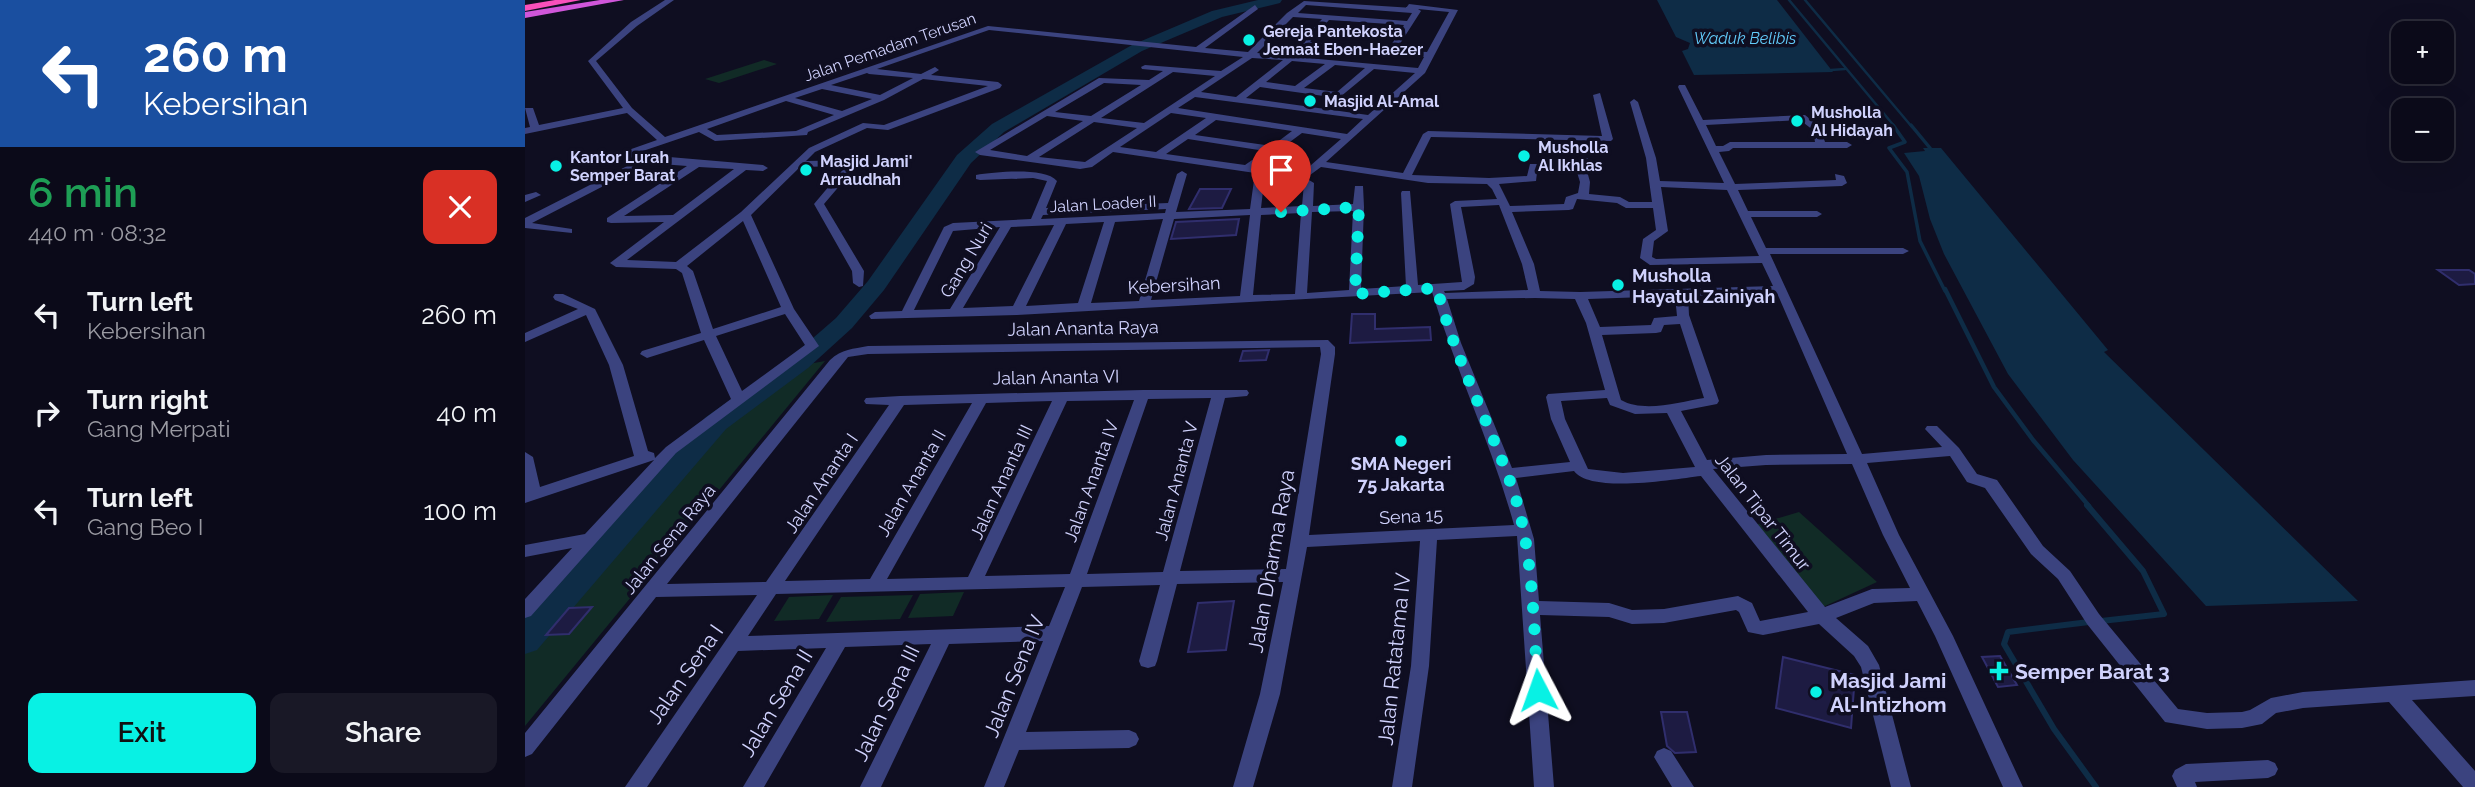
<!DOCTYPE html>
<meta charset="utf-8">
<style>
body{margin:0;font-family:Raleway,sans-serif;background:#191826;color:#f1f3f6;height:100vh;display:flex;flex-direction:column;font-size:26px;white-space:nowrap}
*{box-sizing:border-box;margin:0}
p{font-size:23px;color:#9a9aa2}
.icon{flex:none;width:38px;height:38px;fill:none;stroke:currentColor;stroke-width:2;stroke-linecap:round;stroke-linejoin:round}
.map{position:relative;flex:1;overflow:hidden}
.drawer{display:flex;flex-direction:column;background:#0b0a19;width:525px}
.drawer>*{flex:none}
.hud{background:#1a4fa0;color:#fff;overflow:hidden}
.controls{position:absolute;left:1866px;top:21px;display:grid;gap:14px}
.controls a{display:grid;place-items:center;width:63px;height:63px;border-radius:14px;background:#0b0a19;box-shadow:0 7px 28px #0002,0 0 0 2px #2b2b38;font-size:35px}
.pin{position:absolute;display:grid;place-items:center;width:60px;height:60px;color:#fff;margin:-72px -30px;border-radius:50% 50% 50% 0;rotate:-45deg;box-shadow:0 0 7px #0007}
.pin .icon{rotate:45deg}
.me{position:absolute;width:77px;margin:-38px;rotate:356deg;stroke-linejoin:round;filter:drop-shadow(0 0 5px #0008)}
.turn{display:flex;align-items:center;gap:24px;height:147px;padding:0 28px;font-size:32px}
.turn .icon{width:91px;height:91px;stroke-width:2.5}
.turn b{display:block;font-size:49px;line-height:60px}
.round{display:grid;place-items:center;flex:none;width:74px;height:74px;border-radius:14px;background:#191826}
.head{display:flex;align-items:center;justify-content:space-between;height:119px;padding:0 28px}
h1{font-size:42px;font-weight:600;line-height:52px;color:#1e9e55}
.button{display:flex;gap:14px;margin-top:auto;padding:14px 28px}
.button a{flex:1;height:80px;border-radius:14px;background:#08f1e4;color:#111;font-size:28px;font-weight:600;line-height:80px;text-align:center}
.button a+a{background:#191826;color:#f1f3f6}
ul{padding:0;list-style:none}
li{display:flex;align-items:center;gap:21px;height:98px;padding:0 28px}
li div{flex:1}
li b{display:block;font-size:26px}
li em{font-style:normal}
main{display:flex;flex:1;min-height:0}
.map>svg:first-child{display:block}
</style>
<main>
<section class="drawer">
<div class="hud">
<div class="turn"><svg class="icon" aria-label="left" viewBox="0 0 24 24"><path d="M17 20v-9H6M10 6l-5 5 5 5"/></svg><div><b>260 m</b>Kebersihan</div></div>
</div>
<div class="head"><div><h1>6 min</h1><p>440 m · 08:32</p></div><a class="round" style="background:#d93025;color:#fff"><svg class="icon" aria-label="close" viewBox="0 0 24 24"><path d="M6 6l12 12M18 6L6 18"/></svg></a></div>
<ul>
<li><svg class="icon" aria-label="left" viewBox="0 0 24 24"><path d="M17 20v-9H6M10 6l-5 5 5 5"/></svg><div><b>Turn left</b><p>Kebersihan</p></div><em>260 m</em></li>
<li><svg class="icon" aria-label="right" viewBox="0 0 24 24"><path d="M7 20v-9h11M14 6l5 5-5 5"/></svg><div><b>Turn right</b><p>Gang Merpati</p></div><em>40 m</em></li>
<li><svg class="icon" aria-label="left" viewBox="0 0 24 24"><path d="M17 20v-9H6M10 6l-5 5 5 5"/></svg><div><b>Turn left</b><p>Gang Beo I</p></div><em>100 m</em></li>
</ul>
<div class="button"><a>Exit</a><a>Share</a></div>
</section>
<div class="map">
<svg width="1950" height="787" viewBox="0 0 1950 787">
<rect width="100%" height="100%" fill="#0f0e21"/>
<path fill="#112b26" d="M 239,60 L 252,64 L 194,83 L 180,79 Z
M 300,361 L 0,726 L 0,616 L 159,444 L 267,367 Z
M 1274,512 L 1352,582 L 1298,607 L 1226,526 Z
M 439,592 L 428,616 L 383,618 L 395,594 Z
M 308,595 L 294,619 L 249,621 L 264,597 Z
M 388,595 L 375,619 L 301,622 L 316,597 Z"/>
<path fill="#0e2c46" d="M 1132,0 L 1252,0 L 1308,72 L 1169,75 L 1157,51 L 1163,49 L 1165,43 L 1151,37 Z
M 1398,148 L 1416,148 L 1583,350 L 1579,352 L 1833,601 L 1681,606 L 1548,460 L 1483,374 L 1419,254 L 1405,219 L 1394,176 L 1379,153 L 1400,151 Z"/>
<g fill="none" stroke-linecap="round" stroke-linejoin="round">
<path stroke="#0e2c46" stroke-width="2.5" d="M 1264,0 L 1370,127
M 1280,0 L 1387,127
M 1306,70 L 1320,69"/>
<path stroke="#0e2c46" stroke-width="3.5" d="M 1368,125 L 1380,142 L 1364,148 L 1382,172 L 1395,241 L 1420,291
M 1386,125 L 1405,148"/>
<path stroke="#0e2c46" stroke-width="4.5" d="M 1420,289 L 1469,387 L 1508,440 L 1564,506"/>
<path stroke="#0e2c46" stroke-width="6" d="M 1562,505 L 1618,571 L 1639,614 L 1576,621
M 1564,622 L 1483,632 L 1479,644 L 1529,729 L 1571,787"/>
<path fill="#0e2c46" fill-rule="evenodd" d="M 733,0 L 757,0 L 755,3 L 697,17 L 617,51 L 479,132 L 446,163 L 359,290 L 327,328 L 283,368 L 201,429 L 12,650 L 0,654 L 0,617 L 181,417 L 265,358 L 311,318 L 343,281 L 432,155 L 467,124 L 607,45 L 687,11 Z"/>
</g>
<path fill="#1d1b42" stroke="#302e6d" stroke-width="2" d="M 675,189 L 706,189 L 697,208 L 664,209 Z
M 714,219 L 711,235 L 646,239 L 651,222 Z
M 1913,270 L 1944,270 L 1950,274 L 1950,284 L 1934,285 Z
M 827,314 L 850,314 L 850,329 L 905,327 L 906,340 L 825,343 Z
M 744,350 L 741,360 L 715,361 L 718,351 Z
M 709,601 L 701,650 L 663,652 L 673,603 Z
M 67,607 L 44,634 L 21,635 L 44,608 Z
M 1475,656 L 1492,685 L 1473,687 L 1457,657 Z
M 1258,657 L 1330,675 L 1326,728 L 1251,708 Z
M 1136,712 L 1162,712 L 1171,752 L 1150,753 L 1142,746 Z"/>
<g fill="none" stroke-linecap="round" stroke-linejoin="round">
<path fill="#3b437f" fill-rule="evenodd" d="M 140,0 L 149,0 L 112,26 L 71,61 L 107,108 L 140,137 L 463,26 L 671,47 L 730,5 L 733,9 L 680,48 L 723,52 L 762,13 L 779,1 L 888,8 L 881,8 L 884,4 L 933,10 L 900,73 L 801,162 L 878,173 L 898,134 L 903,131 L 1077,136 L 1068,95 L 1075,93 L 1088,139 L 1086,141 L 906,137 L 887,175 L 964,178 L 1002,176 L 1005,164 L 1013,164 L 1011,181 L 974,184 L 985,206 L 1039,204 L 1041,197 L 1053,193 L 1055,182 L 1051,169 L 1056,166 L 1055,160 L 1060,157 L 1065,160 L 1067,168 L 1062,171 L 1065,182 L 1064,194 L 1095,197 L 1104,202 L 1127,202 L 1121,158 L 1105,102 L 1109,99 L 1113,102 L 1131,158 L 1135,181 L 1199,183 L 1153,87 L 1154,85 L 1160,85 L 1178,120 L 1280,115 L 1295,127 L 1300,142 L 1322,142 L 1327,145 L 1322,148 L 1208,148 L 1204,151 L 1194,152 L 1210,184 L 1311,180 L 1310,174 L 1319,176 L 1322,183 L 1317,186 L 1213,190 L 1223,211 L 1292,211 L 1297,214 L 1292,217 L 1226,217 L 1241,248 L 1378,248 L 1384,251 L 1378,254 L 1245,254 L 1337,454 L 1417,447 L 1400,429 L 1402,426 L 1412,426 L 1434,448 L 1452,474 L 1472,480 L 1518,546 L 1545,571 L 1574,614 L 1653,709 L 1682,713 L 1717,712 L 1725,710 L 1746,698 L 1778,692 L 1950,680 L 1950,696 L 1887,700 L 1950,771 L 1950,787 L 1938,787 L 1864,702 L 1778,708 L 1751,713 L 1737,724 L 1717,728 L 1682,729 L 1640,722 L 1562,624 L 1533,579 L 1506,554 L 1460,488 L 1442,482 L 1425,456 L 1342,463 L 1374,535 L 1428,636 L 1498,787 L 1478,787 L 1410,636 L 1392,601 L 1349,603 L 1311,618 L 1343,646 L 1354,665 L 1386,787 L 1366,787 L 1336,667 L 1329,656 L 1294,624 L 1238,635 L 1223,632 L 1214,612 L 1211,610 L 1139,623 L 1107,624 L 1084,617 L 1015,615 L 1029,787 L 1009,787 L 992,536 L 912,540 L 904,666 L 887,787 L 867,787 L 886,666 L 895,541 L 782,547 L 755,694 L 728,787 L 708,787 L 735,694 L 758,582 L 652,584 L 632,661 L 630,666 L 623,668 L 616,666 L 614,661 L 635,585 L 557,587 L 501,732 L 604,730 L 611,733 L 614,739 L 611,745 L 604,748 L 494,750 L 479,787 L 459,787 L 518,641 L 424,644 L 356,787 L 335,787 L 406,644 L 320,647 L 239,787 L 218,787 L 301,648 L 213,651 L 122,787 L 100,787 L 232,595 L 131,597 L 7,754 L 0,757 L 0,733 L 305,360 C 317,349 328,349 343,346 L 803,340 L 810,347 L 810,354 L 784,535 L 989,525 C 967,445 931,371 907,292 L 492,315 L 346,319 L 344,316 L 350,312 L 377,311 L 419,227 L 428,223 L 506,219 L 522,181 L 508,178 L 455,180 L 451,179 L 451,175 C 470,172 520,167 532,181 L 521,208 L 643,203 L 652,174 L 657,171 L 662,174 L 651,212 L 725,209 L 730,173 L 588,152 L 567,167 L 555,169 L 455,155 L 450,152 L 574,78 L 624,80 L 638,71 L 617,69 L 616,67 L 620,65 L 696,71 L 718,57 L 464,30 L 352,69 L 396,74 L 410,67 L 414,70 L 406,75 L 473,82 L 477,85 L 475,88 L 363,130 L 342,128 L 290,152 L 281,161 L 329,160 L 334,163 L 299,204 L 339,271 L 338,286 L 334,287 L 328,283 L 327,271 L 289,204 L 321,166 L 275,167 L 226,215 L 269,309 L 294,346 L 151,453 L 6,616 L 0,618 L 0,599 L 47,548 L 0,557 L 0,545 L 60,534 L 129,460 L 0,503 L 0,452 L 8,457 L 15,487 L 109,456 L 84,365 L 61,315 L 0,342 L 0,333 L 53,309 L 30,300 L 28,297 L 30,294 L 38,294 L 70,309 L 98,365 L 123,451 L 129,453 L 130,458 L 141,447 L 206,399 L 179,340 L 122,358 L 115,354 L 117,351 L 176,333 L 157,273 L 151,269 L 91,267 L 85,263 L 139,222 L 86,223 L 82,222 L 82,218 L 162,166 L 123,163 L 7,223 L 47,229 L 47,233 L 0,228 L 0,218 L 112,161 L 95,157 L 95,153 L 132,140 L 102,113 L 0,134 L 0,128 L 5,127 L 0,108 L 8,108 L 14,125 L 98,108 L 63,61 L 106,22 ZM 781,5 L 887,13 L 882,21 L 773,13 ZM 893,9 L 924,12 L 902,52 L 871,50 L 896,11 ZM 768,17 L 797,19 L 763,56 L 732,53 ZM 804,20 L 879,25 L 874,33 L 796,29 ZM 792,33 L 871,38 L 863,49 L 785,42 ZM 781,46 L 899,57 L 893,68 L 771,57 ZM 727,58 L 758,60 L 711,97 L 676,92 ZM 767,61 L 800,64 L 770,86 L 741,82 ZM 810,65 L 840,68 L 812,92 L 779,88 ZM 849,69 L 890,73 L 843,115 L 721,98 L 735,87 L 806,97 L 805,99 L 809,102 ZM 648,72 L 690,76 L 619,123 L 576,118 ZM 342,73 L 344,74 L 388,78 L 355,95 L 306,85 ZM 398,79 L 463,86 L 359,125 L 338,123 L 284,148 L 216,212 L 151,262 L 102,260 L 221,170 L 238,171 L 243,168 L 238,165 L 109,154 L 174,132 L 190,141 L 282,135 L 283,132 L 359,100 ZM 579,83 L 616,85 L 566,116 L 530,112 ZM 297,89 L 347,99 L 317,111 L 270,98 ZM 670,97 L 838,119 L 822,134 L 653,108 ZM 261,101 L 309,115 L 271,131 L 192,135 L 182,129 ZM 646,113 L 681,118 L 631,152 L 595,147 ZM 522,116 L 558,121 L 502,156 L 465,150 ZM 691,120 L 767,131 L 747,146 L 670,135 ZM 1275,120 L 1288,130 L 1290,142 L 1205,142 L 1198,146 L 1191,146 L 1181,125 ZM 569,122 L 612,128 L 560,162 L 514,157 ZM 777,133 L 816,139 L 778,172 L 731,167 ZM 663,139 L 740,151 L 720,165 L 641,154 ZM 174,167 L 209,169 L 148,215 L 99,216 ZM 796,167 L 903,183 L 962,184 L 967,189 L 972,199 L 930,201 L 925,204 L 937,282 L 893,285 L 885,191 L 877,191 L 876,193 L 881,286 L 836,289 L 839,207 L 838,186 L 830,186 L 828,204 L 788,206 L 789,183 L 784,180 L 779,183 L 777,206 L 736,208 L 740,174 L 781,178 ZM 1136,187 L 1202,190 L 1234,256 L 1131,259 L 1127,257 L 1129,241 L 1143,231 ZM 1052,199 L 1092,203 L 1101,208 L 1128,208 L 1131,230 L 1118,239 L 1115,258 L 1125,265 L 1237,263 L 1248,286 L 1055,292 L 1015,291 L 1009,264 L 987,212 L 1044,210 L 1048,209 ZM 974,205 L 997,264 L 1003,290 L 920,293 L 919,291 L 939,290 L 949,284 L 950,277 L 936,207 ZM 641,209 L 640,213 L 516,219 L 518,215 ZM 828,211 L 824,290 L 782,293 L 787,212 ZM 776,213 L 770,294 L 728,295 L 736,215 ZM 725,215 L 715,296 L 626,300 L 649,219 ZM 638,219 L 614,301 L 566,303 L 590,222 ZM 218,221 L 256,307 L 188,329 L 168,271 L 162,266 ZM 579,222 L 553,303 L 501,306 L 541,224 ZM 529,225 L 488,306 L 438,308 L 486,227 ZM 475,227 L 425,309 L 389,310 L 428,231 ZM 1252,293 L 1322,454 L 1241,455 L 1182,460 L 1156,411 L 1192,404 L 1194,401 L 1164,315 L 1163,296 ZM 1150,296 L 1152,316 L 1129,318 L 1126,325 L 1075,327 L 1063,299 ZM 1010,298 L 1050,299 L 1061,323 L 1080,390 L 1023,394 L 1021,397 L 1026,419 L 1045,462 L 987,468 L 936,343 L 922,299 ZM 260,314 L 280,345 L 217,391 L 191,336 ZM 1155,324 L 1179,398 C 1155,402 1119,413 1096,400 L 1077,335 L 1131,333 L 1136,332 L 1139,325 ZM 795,347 L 796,354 L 761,569 L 655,571 L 700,398 L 722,396 L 724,393 L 722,390 L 618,390 L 375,396 L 341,398 L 339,401 L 341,404 L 364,405 L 241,582 L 142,584 L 323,357 L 343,354 ZM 686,398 L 638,572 L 562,574 L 623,399 ZM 1082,398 L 1085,405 L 1110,414 L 1142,413 L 1170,467 L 1098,473 L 1063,469 L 1040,419 L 1036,401 ZM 609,400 L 545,574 L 460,576 L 542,401 ZM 527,401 L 443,577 L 362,579 L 461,403 ZM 447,403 L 345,579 L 260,581 L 379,405 ZM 1327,464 L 1358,535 L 1385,588 L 1347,589 L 1300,607 L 1188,469 L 1241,465 ZM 1049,471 C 1066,494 1150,479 1176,476 L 1283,612 L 1235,621 L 1227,603 L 1213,596 L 1139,609 L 1107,610 L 1084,603 L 1014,601 L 1009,539 L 991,478 ZM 540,587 L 524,626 L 223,636 L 251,594 Z
M 11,192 L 16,195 L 0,202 L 0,195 Z
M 1139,748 L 1146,751 L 1169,787 L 1147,787 L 1129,757 L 1132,751 Z
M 1743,760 L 1750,763 L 1753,769 L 1750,775 L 1743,778 L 1670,782 L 1672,787 L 1652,787 L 1647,776 L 1650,770 L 1661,764 Z"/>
<path fill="#d056da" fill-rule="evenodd" d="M 75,0 L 99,0 L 0,18 L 0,12 Z"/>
<path fill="#f950bb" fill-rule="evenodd" d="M 30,0 L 56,0 L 0,11 L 0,5 Z"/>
</g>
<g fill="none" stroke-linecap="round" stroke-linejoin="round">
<path stroke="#08f1e4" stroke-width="12" stroke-dasharray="0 21.6" d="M 756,212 L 834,207 L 830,294 L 912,288 C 929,356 962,418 986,484 C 1009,548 1008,623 1013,690"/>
</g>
<g fill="#08f1e4" stroke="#0f0e21" stroke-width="2.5">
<circle cx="724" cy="40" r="7"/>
<circle cx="785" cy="101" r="7"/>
<circle cx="1272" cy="121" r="7"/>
<circle cx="999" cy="156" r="7"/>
<circle cx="31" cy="166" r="7"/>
<circle cx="281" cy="170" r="7"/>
<circle cx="1093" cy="285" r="7"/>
<circle cx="876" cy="441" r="7"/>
<path d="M1470.5 660.5h7v7h7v7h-7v7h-7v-7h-7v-7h7z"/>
<circle cx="1291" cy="692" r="7"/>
</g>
<g text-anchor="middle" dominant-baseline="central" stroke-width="7" stroke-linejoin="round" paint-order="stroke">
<g font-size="16" font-weight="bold" fill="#d0d2fd" stroke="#0f0e21" text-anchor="start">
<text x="738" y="31">Gereja Pantekosta<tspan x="738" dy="18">Jemaat Eben-Haezer</tspan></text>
<text x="799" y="101">Masjid Al-Amal</text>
<text x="1286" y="112">Musholla<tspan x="1286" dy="18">Al Hidayah</tspan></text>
<text x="1013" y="147">Musholla<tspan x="1013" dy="18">Al Ikhlas</tspan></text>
<text x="45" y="157">Kantor Lurah<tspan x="45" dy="18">Semper Barat</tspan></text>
<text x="295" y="161">Masjid Jami'<tspan x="295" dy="18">Arraudhah</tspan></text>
</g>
<g font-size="16" font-style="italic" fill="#62cbfa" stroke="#0f0e21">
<text x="1220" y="38">Waduk Belibis</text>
</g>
<g font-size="16" fill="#d0d2fd" stroke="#0f0e21">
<text transform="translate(365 47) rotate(-19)">Jalan Pemadam Terusan</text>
<text transform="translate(578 204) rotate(-3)">Jalan Loader II</text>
</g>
<g font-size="18" fill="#d0d2fd" stroke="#0f0e21">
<text transform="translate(441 260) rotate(-59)">Gang Nuri</text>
<text transform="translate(649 285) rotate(-3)">Kebersihan</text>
<text transform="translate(558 328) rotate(-1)">Jalan Ananta Raya</text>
<text transform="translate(531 377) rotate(-1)">Jalan Ananta VI</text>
<text transform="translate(566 481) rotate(-70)">Jalan Ananta IV</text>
<text transform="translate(651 481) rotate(-75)">Jalan Ananta V</text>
<text transform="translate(476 482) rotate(-65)">Jalan Ananta III</text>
<text transform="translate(296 483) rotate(-56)">Jalan Ananta I</text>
<text transform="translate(386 483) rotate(-60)">Jalan Ananta II</text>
<text transform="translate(1238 512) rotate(52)">Jalan Tipar Timur</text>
<text transform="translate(886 516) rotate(-3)">Sena 15</text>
<text transform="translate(144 539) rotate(-51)">Jalan Sena Raya</text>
</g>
<g font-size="18" font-weight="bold" fill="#d0d2fd" stroke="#0f0e21" text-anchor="start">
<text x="1107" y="275">Musholla<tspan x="1107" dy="21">Hayatul Zainiyah</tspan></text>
<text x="876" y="463" text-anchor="middle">SMA Negeri<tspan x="876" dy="21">75 Jakarta</tspan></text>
</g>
<g font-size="21" fill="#d0d2fd" stroke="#0f0e21">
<text transform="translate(746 561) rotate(-80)">Jalan Dharma Raya</text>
<text transform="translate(869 659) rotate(-84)">Jalan Ratatama IV</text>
<text transform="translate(160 674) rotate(-55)">Jalan Sena I</text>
<text transform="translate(489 676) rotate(-68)">Jalan Sena IV</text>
<text transform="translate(251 703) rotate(-59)">Jalan Sena II</text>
<text transform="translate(361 703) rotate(-64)">Jalan Sena III</text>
</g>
<g font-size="21" font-weight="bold" fill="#d0d2fd" stroke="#0f0e21" text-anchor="start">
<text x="1490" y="671">Semper Barat 3</text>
<text x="1305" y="680">Masjid Jami<tspan x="1305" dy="24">Al-Intizhom</tspan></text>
</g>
</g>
</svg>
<div class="controls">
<a>+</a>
<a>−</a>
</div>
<div class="pin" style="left:756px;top:212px;background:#d93025"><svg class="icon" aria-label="arrive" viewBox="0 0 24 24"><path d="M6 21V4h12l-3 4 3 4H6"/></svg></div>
<svg class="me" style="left:1013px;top:690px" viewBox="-20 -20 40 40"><path d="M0-17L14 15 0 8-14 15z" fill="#08f1e4" stroke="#fff" stroke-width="4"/></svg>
</div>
</main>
